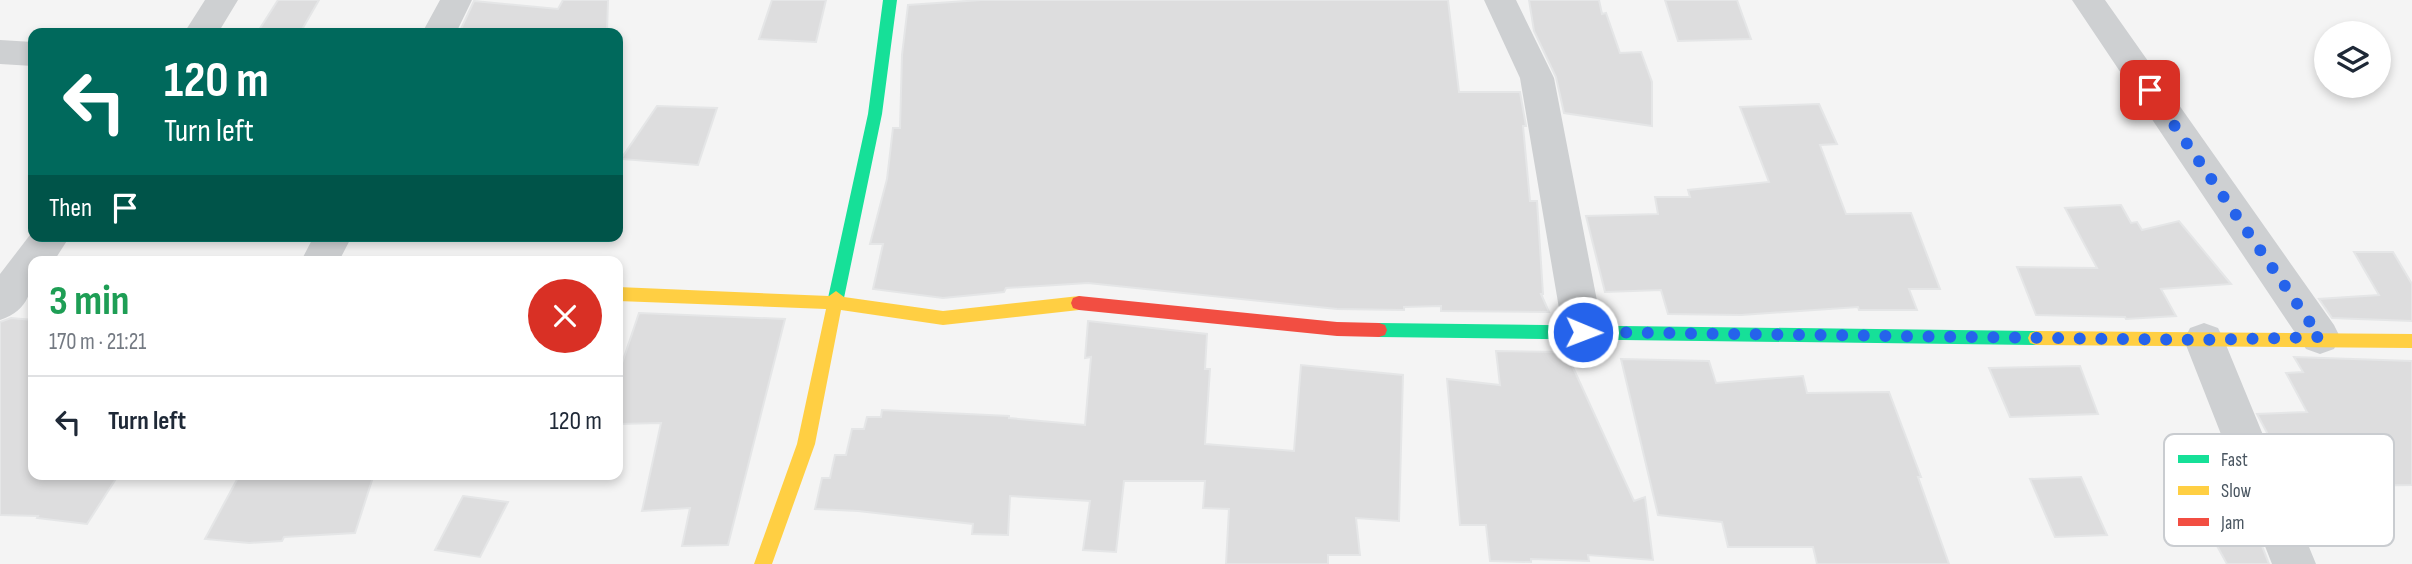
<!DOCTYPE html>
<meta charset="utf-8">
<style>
body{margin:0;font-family:"Sofia Sans Condensed",sans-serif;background:#f2f2f3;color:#1f2937;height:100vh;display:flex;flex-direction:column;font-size:26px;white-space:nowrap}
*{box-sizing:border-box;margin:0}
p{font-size:23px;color:#747a83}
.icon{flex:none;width:38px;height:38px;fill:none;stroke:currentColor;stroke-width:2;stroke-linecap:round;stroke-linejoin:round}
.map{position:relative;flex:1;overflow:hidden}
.details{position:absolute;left:28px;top:256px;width:595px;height:224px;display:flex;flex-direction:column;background:#fff;border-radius:14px;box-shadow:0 4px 10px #0003}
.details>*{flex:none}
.banner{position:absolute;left:28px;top:28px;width:595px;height:214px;border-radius:14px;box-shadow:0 4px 10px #0003;background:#00695c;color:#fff;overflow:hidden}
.tools{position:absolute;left:2314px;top:21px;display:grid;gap:14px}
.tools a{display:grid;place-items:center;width:77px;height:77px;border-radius:50%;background:#fff;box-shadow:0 4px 10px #0003;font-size:35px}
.pin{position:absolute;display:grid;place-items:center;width:60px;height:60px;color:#fff;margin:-30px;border-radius:14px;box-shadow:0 4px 10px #0006}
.me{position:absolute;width:77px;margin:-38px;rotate:91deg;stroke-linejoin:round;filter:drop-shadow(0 0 5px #0008)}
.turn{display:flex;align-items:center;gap:24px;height:147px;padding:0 21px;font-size:32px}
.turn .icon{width:91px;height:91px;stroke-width:2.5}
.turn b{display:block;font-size:49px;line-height:60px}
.then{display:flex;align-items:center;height:66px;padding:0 21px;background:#0003;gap:14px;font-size:26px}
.round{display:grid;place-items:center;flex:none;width:74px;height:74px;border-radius:37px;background:#f2f2f3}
.head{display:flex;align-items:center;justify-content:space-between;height:119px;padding:0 21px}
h1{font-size:42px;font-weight:700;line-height:52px;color:#1e9e55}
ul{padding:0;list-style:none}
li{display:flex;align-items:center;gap:21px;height:91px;padding:0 21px;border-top:2px solid #e0e1e3}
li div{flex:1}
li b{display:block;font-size:26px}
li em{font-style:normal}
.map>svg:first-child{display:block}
</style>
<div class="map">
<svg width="2412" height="564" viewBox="0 0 2412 564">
<rect width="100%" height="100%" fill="#f4f4f4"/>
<path fill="#ddddde" stroke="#e5e6e7" stroke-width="2" d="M 278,0 L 319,0 L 300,33 L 257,33 Z
M 563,0 L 608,0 L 607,33 L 459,33 L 474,1 L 558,9 Z
M 772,0 L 826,0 L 816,42 L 759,39 Z
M 981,0 L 1448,0 L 1459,92 L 1520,92 L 1526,126 L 1523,126 L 1530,201 L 1537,201 L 1543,294 L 1541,294 L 1549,312 L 1441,311 L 1441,306 L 1404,307 L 1404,310 L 1337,309 L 1088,283 L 1006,288 L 1004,292 L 943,298 L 873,289 L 883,244 L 870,244 L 887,179 L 893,128 L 900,128 L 902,55 L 908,5 Z
M 1529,0 L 1599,0 L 1602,14 L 1606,13 L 1620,53 L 1641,52 L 1652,82 L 1652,126 L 1564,113 L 1556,77 L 1534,31 Z
M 1665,0 L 1737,0 L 1751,39 L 1678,41 Z
M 1819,104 L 1837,144 L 1820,145 L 1846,214 L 1911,213 L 1940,289 L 1909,289 L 1917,310 L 1859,310 L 1858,307 L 1741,315 L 1668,314 L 1661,290 L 1605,292 L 1586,216 L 1658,214 L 1655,197 L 1690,197 L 1688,190 L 1769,182 L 1740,107 Z
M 657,106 L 717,108 L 698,165 L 621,159 Z
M 2121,205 L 2131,223 L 2137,222 L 2142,230 L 2179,221 L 2231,284 L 2161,289 L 2176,316 L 2126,319 L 2125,317 L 2036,315 L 2017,267 L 2097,268 L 2065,208 Z
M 2354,252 L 2393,252 L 2412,284 L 2412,321 L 2332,318 L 2319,299 L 2379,295 Z
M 639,313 L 785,319 L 728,545 L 682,546 L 690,508 L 642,511 L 661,423 L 618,424 L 618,375 Z
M 11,318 L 33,320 L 33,474 L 119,474 L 87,524 L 37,518 L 38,516 L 0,515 L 0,322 Z
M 1088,321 L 1207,334 L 1205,369 L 1210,369 L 1205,444 L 1294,451 L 1301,365 L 1403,375 L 1399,521 L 1356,518 L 1360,555 L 1328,555 L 1328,564 L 1226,564 L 1229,509 L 1203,508 L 1205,481 L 1124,481 L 1116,552 L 1083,550 L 1090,501 L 1010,496 L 1008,535 L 972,534 L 973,524 L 858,511 L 815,509 L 822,478 L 830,478 L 835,455 L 846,455 L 852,429 L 864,429 L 867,417 L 881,417 L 882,410 L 1009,416 L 1009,418 L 1085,425 L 1091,357 L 1085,358 Z
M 1496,351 L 1566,352 L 1634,501 L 1645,497 L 1653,560 L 1588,555 L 1589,561 L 1531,559 L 1531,562 L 1490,561 L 1486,525 L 1460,525 L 1447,379 L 1500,385 Z
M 2294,357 L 2412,361 L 2412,485 L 2296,487 L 2257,414 L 2307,412 L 2286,373 L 2303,372 Z
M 1621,359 L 1709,361 L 1716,383 L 1803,376 L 1807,393 L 1889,392 L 1921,477 L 1918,477 L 1949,564 L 1817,564 L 1813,547 L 1728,547 L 1722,522 L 1658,515 Z
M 2080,366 L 2098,414 L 2010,417 L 1989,368 Z
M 240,474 L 374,474 L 355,533 L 284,537 L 282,541 L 249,543 L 205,539 Z
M 2081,477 L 2107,535 L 2055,537 L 2030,479 Z
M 463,496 L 508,502 L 480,557 L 435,550 Z
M 2252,520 L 2269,564 L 2227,564 L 2205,524 Z"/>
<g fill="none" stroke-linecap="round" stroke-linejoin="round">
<path fill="#ced0d2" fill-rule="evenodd" d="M 205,0 L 238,0 L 218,33 L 184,33 Z
M 440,0 L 472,0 L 456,33 L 422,33 Z
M 1484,0 L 1516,0 L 1554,78 L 1603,332 L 1597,344 L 1583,349 L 1569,344 L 1563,332 L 1520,78 Z
M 2072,0 L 2105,0 L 2334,325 L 2340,337 L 2334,349 L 2320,354 L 2306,349 Z
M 0,40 L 33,42 L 33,66 L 0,64 Z
M 33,231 L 33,236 L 70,236 L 54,261 L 33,261 C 33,289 30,310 0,320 L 0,274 Z
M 314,236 L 352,236 L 339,261 L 301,261 Z
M 2204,323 L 2218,328 L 2224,340 L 2316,564 L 2272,564 L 2184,340 L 2190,328 Z"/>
<path fill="#16e098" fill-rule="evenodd" d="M 883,0 L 897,0 L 882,114 L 844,298 L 842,303 L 830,303 L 828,298 L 868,114 Z
M 1379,323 L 2036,331 L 2042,333 L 2044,338 L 2042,343 L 2036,345 L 1379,337 L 1373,335 L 1371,330 L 1373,325 Z"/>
<path fill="#ffcf43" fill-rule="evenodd" d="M 618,287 L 829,296 L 836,291 L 844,297 L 943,311 L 1079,296 L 1085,298 L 1087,303 L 1085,308 L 1079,310 L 943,325 L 841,310 L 815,444 L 772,564 L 754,564 L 797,444 L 826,309 L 618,301 Z
M 2036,331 L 2412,334 L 2412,348 L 2036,345 L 2030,343 L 2028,338 L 2030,333 Z"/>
<path fill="#f24e42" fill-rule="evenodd" d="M 1079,296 L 1337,322 L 1379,323 L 1385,325 L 1387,330 L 1385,335 L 1379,337 L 1337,336 L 1079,310 L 1073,308 L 1071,303 L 1073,298 Z"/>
</g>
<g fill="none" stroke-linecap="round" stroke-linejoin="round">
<path stroke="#2563eb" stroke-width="12" stroke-dasharray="0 21.6" d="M 1583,332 L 2204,340 L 2320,337 L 2150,90"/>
</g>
<rect x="2164" y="434" width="230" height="112" rx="10" fill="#fff" stroke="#c9ccd0" stroke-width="2"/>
<rect x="2178" y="455" width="31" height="8" fill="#16e098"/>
<rect x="2178" y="486" width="31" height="9" fill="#ffcf43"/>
<rect x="2178" y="518" width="31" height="8" fill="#f24e42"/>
<g font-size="19" fill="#4a5661">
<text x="2221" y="466">Fast</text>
<text x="2221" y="497">Slow</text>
<text x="2221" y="529">Jam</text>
</g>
</svg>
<div class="tools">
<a><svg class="icon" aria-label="layers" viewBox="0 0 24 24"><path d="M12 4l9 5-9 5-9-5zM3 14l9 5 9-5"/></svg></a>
</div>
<div class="pin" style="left:2150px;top:90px;background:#d93025"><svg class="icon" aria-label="arrive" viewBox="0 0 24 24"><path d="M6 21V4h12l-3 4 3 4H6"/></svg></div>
<svg class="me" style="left:1583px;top:332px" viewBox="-20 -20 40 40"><circle r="17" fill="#2563eb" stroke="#fff" stroke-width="3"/><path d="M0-11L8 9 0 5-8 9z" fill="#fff"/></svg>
<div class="banner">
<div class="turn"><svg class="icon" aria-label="left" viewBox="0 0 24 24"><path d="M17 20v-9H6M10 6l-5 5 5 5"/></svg><div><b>120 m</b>Turn left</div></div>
<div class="then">Then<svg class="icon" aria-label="arrive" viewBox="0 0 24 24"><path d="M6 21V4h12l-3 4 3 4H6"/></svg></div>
</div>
<section class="details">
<div class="head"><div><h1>3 min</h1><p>170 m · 21:21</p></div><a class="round" style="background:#d93025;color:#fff"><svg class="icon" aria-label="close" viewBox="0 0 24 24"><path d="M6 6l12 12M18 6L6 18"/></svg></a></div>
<ul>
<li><svg class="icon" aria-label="left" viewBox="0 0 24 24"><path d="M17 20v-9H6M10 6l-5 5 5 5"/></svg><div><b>Turn left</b></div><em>120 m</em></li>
</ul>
</section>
</div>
